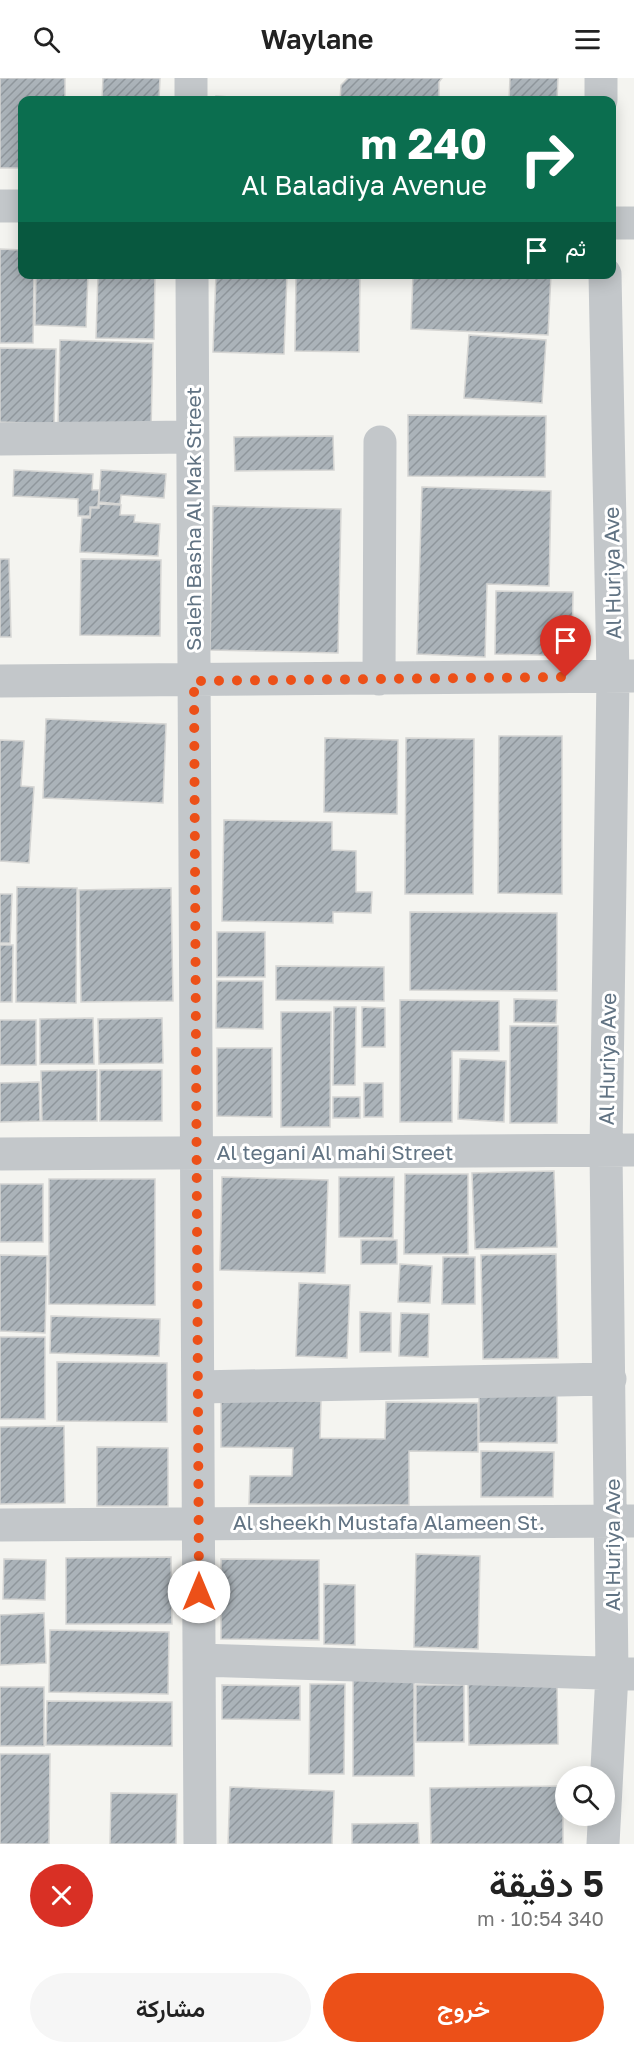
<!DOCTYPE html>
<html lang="ar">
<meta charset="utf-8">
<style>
body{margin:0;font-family:"Golos Text",Vazirmatn,sans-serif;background:#f6f6f6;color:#222;direction:rtl;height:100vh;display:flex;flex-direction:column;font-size:22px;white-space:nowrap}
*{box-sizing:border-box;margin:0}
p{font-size:20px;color:#767676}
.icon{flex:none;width:33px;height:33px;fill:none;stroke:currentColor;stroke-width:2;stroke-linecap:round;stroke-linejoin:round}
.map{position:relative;height:1766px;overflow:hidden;direction:ltr}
.drawer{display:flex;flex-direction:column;background:#fff;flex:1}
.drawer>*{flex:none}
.banner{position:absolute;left:18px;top:18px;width:598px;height:183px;border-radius:12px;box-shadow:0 3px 15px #0003;direction:rtl;background:#0b6e4f;color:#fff;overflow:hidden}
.buttons{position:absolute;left:555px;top:1688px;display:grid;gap:12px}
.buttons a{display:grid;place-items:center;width:60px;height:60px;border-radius:50%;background:#fff;box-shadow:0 3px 15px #0003;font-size:30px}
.pin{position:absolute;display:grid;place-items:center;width:51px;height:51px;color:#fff;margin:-62px -26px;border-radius:50% 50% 50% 0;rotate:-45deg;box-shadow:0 0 6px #0007}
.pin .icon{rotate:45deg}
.me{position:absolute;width:66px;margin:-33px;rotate:0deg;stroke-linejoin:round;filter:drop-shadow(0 0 4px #0008)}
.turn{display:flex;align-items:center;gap:21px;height:126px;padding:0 30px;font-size:27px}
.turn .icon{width:78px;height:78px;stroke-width:2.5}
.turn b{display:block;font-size:42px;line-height:51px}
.then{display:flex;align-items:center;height:57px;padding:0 30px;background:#0003;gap:12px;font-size:22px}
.round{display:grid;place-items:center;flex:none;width:63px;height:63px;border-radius:32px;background:#f6f6f6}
.summary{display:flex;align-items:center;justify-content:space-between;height:102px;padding:0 30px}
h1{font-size:36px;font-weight:600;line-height:45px}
.cta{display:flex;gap:12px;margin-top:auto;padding:12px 30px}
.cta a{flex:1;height:69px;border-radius:36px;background:#ec5018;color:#fff;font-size:24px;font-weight:600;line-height:69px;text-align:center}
.cta a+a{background:#f6f6f6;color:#222}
header{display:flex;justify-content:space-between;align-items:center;height:78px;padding:0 30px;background:#fff;font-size:27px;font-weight:600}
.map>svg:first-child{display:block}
</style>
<header><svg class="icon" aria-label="menu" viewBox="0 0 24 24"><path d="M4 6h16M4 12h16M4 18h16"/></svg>Waylane<svg class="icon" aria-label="search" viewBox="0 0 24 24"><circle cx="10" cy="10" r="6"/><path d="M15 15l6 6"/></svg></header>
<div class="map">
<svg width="634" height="1766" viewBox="0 0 634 1766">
<defs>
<pattern id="building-hatch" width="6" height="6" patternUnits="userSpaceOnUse" patternTransform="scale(1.5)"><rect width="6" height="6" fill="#abb3b9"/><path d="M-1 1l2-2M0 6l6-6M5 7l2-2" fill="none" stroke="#8f969c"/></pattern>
</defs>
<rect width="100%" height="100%" fill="#f4f4f0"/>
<path fill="url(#building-hatch)" stroke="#d5d5d3" stroke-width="1.5" d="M 0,0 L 65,0 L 65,22 L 22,22 L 22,90 L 0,90 Z
M 103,0 L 160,0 L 159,22 L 102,22 Z
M 348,0 L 442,0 L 439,4 L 439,22 L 340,22 L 341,7 Z
M 510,0 L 558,0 L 557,22 L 509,22 Z
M 216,18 L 275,22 L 216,22 Z
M 0,171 L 22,172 L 22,196 L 34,196 L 33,265 L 0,265 Z
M 36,196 L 88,196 L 86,249 L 35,247 Z
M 98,196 L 155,196 L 154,261 L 96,260 Z
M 216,196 L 287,196 L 284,276 L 213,274 Z
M 296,196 L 360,196 L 359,274 L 295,273 Z
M 413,196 L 551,196 L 548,257 L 411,251 Z
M 469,257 L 546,262 L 542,325 L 464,320 Z
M 60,262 L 153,265 L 151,353 L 58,351 Z
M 0,270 L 56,271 L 54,346 L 0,344 Z
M 408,337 L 546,338 L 545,399 L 408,398 Z
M 333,358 L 334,392 L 235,393 L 234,359 Z
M 14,392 L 93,396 L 92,412 L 99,412 L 98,429 L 90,429 L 90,438 L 78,438 L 78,421 L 13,418 Z
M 101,392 L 166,396 L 164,420 L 121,417 L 120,426 L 99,424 Z
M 422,409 L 551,413 L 549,508 L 487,506 L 485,579 L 417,576 Z
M 99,426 L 121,427 L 120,437 L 135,437 L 134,444 L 160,446 L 158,478 L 80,474 L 82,440 L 90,440 L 91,430 L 99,430 Z
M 213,428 L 341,431 L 338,575 L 210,572 Z
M 0,481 L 9,481 L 11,559 L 0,559 Z
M 81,481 L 161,482 L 160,558 L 80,557 Z
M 496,513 L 573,514 L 572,578 L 495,576 Z
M 46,641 L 166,646 L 163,725 L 43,720 Z
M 499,658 L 562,658 L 562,816 L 498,815 Z
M 325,660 L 398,662 L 397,736 L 324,734 Z
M 406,660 L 474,661 L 473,816 L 405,816 Z
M 0,662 L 24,663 L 21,708 L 34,709 L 29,785 L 0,783 Z
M 224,742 L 332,744 L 332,772 L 356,773 L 356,814 L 372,814 L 371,835 L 333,834 L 333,845 L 222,843 Z
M 17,809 L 77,810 L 76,925 L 16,924 Z
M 171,810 L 173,923 L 81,924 L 79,812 Z
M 0,816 L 12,816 L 10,865 L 0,865 Z
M 410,834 L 557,835 L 557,913 L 410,912 Z
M 217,854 L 265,854 L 265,899 L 217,899 Z
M 0,867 L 13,867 L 12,924 L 0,924 Z
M 276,888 L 384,889 L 384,923 L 276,922 Z
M 217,903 L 263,903 L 263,951 L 216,950 Z
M 514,921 L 557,922 L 556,945 L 514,944 Z
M 400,922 L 499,923 L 499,973 L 452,973 L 452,1044 L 400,1044 Z
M 334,929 L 356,929 L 355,1007 L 333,1007 Z
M 362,929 L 385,930 L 385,969 L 362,969 Z
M 281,934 L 331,934 L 330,1049 L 281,1049 Z
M 93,940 L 94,986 L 40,986 L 40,941 Z
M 162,940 L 163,985 L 99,986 L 98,941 Z
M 0,942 L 36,942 L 36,987 L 0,987 Z
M 510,948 L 558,948 L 557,1045 L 510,1045 Z
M 217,970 L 272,970 L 272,1039 L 217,1038 Z
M 460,981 L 506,983 L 504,1044 L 458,1041 Z
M 97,992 L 97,1043 L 42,1043 L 41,993 Z
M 100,992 L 162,992 L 162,1043 L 100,1043 Z
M 39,1004 L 40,1043 L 0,1044 L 0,1005 Z
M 364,1005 L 383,1005 L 383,1039 L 364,1039 Z
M 333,1019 L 360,1019 L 360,1040 L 333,1040 Z
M 554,1093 L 557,1169 L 475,1171 L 472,1095 Z
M 405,1096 L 468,1096 L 468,1176 L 404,1176 Z
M 222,1099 L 328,1102 L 325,1195 L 220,1192 Z
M 339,1099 L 394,1099 L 393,1160 L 339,1159 Z
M 49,1101 L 155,1101 L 155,1227 L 49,1226 Z
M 0,1106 L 43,1106 L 43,1164 L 0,1164 Z
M 361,1162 L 397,1162 L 397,1186 L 361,1186 Z
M 556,1176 L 558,1280 L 483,1281 L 481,1177 Z
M 0,1177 L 47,1178 L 45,1255 L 0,1253 Z
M 443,1179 L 475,1179 L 475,1226 L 442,1226 Z
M 400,1186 L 432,1188 L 430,1225 L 398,1224 Z
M 299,1205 L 350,1207 L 347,1280 L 296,1278 Z
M 360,1234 L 391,1235 L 391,1274 L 360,1274 Z
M 401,1235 L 429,1236 L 428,1279 L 399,1278 Z
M 51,1238 L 160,1241 L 159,1278 L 50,1275 Z
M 0,1259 L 45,1259 L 45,1341 L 0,1341 Z
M 57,1284 L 167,1285 L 167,1344 L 57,1343 Z
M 479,1309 L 557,1310 L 557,1365 L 479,1364 Z
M 221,1322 L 321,1323 L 320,1360 L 385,1361 L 386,1324 L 478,1325 L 478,1374 L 409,1373 L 409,1427 L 249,1426 L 250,1398 L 292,1398 L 293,1370 L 221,1369 Z
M 64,1348 L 65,1425 L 0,1426 L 0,1349 Z
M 97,1369 L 168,1370 L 168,1428 L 97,1428 Z
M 481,1373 L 554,1374 L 553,1419 L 481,1419 Z
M 416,1476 L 480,1478 L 478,1571 L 414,1569 Z
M 171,1479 L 172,1546 L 66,1546 L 66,1480 Z
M 4,1481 L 46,1482 L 45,1522 L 3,1521 Z
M 221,1481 L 319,1482 L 319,1562 L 221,1561 Z
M 324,1506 L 355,1507 L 355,1567 L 324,1566 Z
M 44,1535 L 46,1585 L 0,1587 L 0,1537 Z
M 50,1552 L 169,1554 L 168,1616 L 49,1614 Z
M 353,1602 L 414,1602 L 414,1698 L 353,1698 Z
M 557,1605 L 558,1666 L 469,1667 L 468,1606 Z
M 310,1606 L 345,1606 L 344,1696 L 309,1696 Z
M 222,1607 L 300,1608 L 300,1642 L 222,1641 Z
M 416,1607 L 464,1607 L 464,1664 L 416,1664 Z
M 0,1609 L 44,1609 L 44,1668 L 0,1668 Z
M 47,1623 L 172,1624 L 172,1668 L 46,1667 Z
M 0,1676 L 50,1676 L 49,1766 L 0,1766 Z
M 563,1708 L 563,1766 L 431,1766 L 430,1710 Z
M 230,1709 L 334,1713 L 332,1766 L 228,1766 Z
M 111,1715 L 177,1716 L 176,1766 L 110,1766 Z
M 418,1745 L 419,1766 L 352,1766 L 352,1746 Z"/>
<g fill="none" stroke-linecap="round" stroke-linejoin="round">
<path stroke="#c3c7ca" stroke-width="33" d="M 191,0 L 191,22
M 601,0 L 601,22
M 0,128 L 22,128
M 612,145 L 634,145
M 192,196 L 200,1766
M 0,361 L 192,359
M 379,601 L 380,364
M 0,603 L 634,598
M 0,1076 L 634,1072
M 198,1309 L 610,1301
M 0,1447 L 632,1443
M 199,1582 L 632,1596
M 603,1766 L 612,1596 L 606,1072 L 613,598 L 605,196"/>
</g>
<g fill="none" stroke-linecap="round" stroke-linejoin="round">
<path stroke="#ec5018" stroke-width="10" stroke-dasharray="0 18" d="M 199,1514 L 194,603 L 566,599"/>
</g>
<g text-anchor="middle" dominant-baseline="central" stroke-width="6" stroke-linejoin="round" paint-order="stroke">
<g font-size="21" fill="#617383" stroke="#fff">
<text transform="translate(193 441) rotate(-90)">Saleh Basha Al Mak Street</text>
<text transform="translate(612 495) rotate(-91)">Al Huriya Ave</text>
<text transform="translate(607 981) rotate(-89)">Al Huriya Ave</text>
<text x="335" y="1074">Al tegani Al mahi Street</text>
<text x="389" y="1444">Al sheekh Mustafa Alameen St.</text>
<text transform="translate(612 1467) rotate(-90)">Al Huriya Ave</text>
</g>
</g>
</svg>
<div class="buttons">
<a><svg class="icon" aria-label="search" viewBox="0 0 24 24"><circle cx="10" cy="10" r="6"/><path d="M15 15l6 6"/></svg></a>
</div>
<div class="pin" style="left:566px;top:599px;background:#d93025"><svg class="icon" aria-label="arrive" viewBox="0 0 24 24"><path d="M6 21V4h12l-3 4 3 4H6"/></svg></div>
<svg class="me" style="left:199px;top:1514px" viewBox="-20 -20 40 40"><circle r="19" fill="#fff"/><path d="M0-13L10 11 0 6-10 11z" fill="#ec5018"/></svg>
<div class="banner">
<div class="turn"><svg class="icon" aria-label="right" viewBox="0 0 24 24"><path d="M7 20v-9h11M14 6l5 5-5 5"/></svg><div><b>240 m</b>Al Baladiya Avenue</div></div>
<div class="then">ثم<svg class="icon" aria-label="arrive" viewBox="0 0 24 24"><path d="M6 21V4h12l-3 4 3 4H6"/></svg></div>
</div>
</div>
<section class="drawer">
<div class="summary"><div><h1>5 دقيقة</h1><p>340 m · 10:54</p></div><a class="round" style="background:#d93025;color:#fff"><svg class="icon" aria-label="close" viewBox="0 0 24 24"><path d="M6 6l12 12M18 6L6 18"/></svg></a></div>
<div class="cta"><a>خروج</a><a>مشاركة</a></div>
</section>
